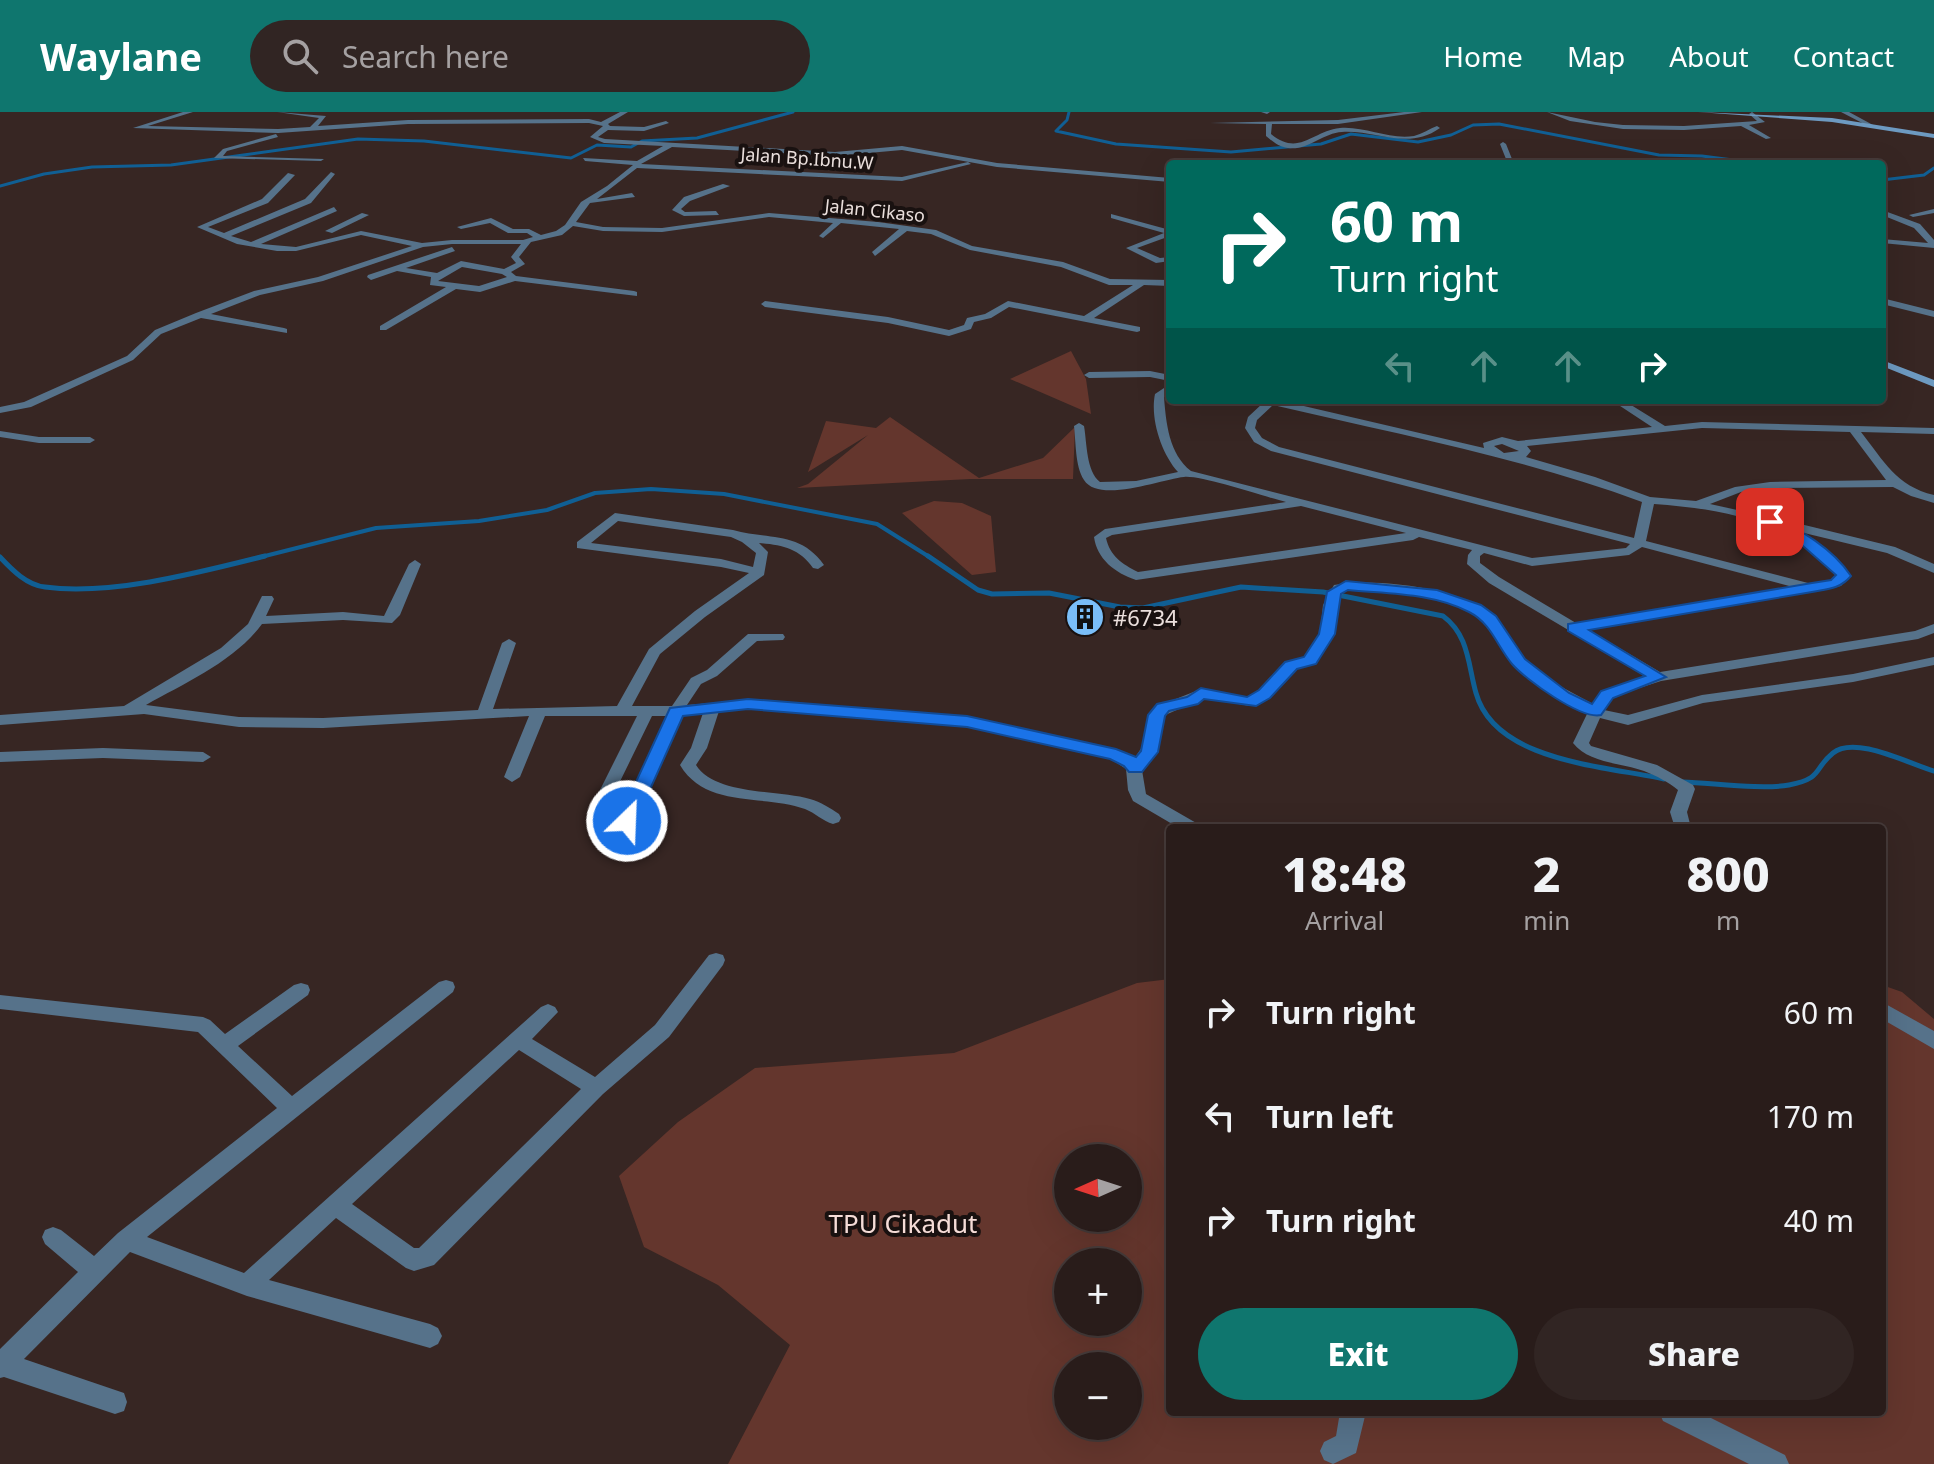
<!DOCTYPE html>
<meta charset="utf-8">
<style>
body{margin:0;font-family:"Noto Sans",sans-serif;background:#312523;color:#f1f3f6;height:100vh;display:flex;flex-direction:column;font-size:30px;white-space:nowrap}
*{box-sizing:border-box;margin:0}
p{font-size:26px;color:#a5a1a2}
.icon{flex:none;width:44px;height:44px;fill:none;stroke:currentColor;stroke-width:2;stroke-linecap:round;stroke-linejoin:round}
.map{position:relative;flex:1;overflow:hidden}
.sheet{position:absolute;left:1166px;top:712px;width:720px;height:592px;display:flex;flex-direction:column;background:#291c1a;border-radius:8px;box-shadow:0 8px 32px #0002,0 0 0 2px #453a39}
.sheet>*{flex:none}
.guide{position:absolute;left:1166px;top:48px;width:720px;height:244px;border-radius:8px;box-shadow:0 8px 32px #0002,0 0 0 2px #453a39;background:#00695c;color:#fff;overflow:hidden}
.needle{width:52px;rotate:267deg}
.tools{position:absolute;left:1054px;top:1032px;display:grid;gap:16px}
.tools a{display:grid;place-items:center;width:88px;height:88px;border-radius:50%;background:#291c1a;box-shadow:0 8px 32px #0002,0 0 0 2px #453a39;font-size:40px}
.pin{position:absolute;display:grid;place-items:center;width:68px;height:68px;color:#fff;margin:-34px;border-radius:16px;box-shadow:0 4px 12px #0006}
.me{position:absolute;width:88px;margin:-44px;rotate:24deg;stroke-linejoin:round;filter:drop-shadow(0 0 6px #0008)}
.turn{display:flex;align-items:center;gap:28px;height:168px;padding:0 32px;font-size:36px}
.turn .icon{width:104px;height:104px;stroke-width:2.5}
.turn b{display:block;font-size:56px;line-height:68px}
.lanes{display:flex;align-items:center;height:76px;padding:0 32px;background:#0003;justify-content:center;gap:40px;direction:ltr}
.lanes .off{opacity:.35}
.eta{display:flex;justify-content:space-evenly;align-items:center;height:136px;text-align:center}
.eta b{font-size:48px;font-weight:800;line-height:56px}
.action{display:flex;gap:16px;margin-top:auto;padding:16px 32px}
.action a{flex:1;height:92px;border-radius:48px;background:#0f766e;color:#fff;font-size:32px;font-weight:800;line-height:92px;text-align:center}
.action a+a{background:#312523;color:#f1f3f6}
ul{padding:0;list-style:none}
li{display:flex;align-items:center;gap:24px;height:104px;padding:0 32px}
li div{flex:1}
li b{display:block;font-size:30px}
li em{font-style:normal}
header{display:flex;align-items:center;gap:48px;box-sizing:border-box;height:112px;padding:0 40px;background:#0f766e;color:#fff}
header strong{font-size:38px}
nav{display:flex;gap:44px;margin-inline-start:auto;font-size:28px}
.search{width:560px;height:72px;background:#312523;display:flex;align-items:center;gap:20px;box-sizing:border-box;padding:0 28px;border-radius:44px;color:#a5a1a2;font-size:30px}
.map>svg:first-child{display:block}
</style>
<header>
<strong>Waylane</strong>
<div class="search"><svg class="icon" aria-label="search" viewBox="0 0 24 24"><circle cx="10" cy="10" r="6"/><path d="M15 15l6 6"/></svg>Search here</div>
<nav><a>Home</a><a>Map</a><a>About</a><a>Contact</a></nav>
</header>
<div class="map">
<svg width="1934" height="1352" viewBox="0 0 1934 1352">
<rect width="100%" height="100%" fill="#372623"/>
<path fill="#64362d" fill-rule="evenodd" d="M 1071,239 L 1086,267 L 1091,302 L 1010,267 Z
M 890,305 L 979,366 L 1043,346 L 1075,315 L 1073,367 L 970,367 L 797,376 L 808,372 L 868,323 L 808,360 L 826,309 L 876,316 Z
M 934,389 L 962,391 L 991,404 L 996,460 L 972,463 L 902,401 Z
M 1170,867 L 1170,1300 L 1882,1300 L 1882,873 L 1902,880 L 1934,907 L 1934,1352 L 728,1352 L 790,1233 L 718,1173 L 644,1135 L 619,1064 L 678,1010 L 755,956 L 954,941 L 1137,871 ZM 1068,1046 L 1128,1046 L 1128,1106 L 1068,1106 ZM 1068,1150 L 1128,1150 L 1128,1210 L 1068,1210 ZM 1068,1254 L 1128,1254 L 1128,1314 L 1068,1314 Z"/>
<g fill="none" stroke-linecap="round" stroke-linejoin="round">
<path stroke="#105f94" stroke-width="3" d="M 1069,0 L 1067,8 L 1056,19 L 1116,32 L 1231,40 L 1321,32 L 1351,22 L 1418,30 L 1451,23 L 1473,13 L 1499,12 L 1659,43 L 1702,44 L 1764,52
M 1882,68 L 1924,63 L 1934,56
M 0,74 L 44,62 L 92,55 L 171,53 L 358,27 L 424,29 L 571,46 L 597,33 L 631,35 L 642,29 L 697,26 L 793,0"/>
<path stroke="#105f94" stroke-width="4" d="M 257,446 L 376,416 L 479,409 L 547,398 L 595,381 L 651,377 L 724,382 L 877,412 L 931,446"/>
<path stroke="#105f94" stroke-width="5" d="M 928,444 L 978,478 L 992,482 L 1049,481 L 1120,495 L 1143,496 L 1241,475 L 1323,480 L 1443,504 C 1469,523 1468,553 1476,581 C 1495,650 1606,654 1664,667
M 0,445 C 12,458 27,473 45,475 C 111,484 201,460 265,444
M 1683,670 C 1713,671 1761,678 1789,673 C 1824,666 1813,657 1833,641 C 1855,623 1909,652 1934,659"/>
<path fill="#56728a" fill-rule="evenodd" d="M 183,0 L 193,0 L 148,14 L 278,17 L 310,15 L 319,6 L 277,0 L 326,4 L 318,14 L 408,8 L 589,7 L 601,10 L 620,0 L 628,0 L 608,12 L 610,14 L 644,15 L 666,9 L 669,11 L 644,19 L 608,18 L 598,25 L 605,27 L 835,40 L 902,34 L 997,51 L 1170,66 L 1170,70 L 997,55 L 902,38 L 835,44 L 672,35 L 641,52 L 902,65 L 968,50 L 971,52 L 902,69 L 637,56 L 597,87 L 632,81 L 635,85 L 590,91 L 576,110 L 603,115 L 662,116 L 769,101 L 878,110 L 936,118 L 972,134 L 1063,150 L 1110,167 L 1170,168 L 1170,174 L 1144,173 L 1094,206 L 1140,215 L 1140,219 L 1137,220 L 1009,195 L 991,206 L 974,210 L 971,217 L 949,224 L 888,211 L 765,195 L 761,192 L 765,189 L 888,205 L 949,218 L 964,213 L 967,206 L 985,202 L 1008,189 L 1084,204 L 1133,173 L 1109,173 L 1061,155 L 970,138 L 931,122 L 907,119 L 875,144 L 872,140 L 899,117 L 841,111 L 823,126 L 819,124 L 833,111 L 769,105 L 662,120 L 603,119 L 573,114 L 562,123 L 531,130 L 519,145 L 525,152 L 511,160 L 516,164 L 634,179 L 637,180 L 637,184 L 515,169 L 480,180 L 456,177 L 386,218 L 380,218 L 380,214 L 446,175 L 430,173 L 431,165 L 397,159 L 371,168 L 367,165 L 368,163 L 452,135 L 455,139 L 406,156 L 437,161 L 461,149 L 504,157 L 516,151 L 511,145 L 521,132 L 452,132 L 423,135 L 323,169 L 260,183 L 211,202 L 284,216 L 287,217 L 287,221 L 201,206 L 161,222 L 133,248 L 31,295 L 0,301 L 0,295 L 24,290 L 127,244 L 155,218 L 196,201 L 254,179 L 318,165 L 412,134 L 361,123 L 296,139 L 277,139 L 237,132 L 197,115 L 262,87 L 288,61 L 295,63 L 268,91 L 208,115 L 224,121 L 305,87 L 331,60 L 335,62 L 311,91 L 231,124 L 251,130 L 334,95 L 337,99 L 261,132 L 296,135 L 361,119 L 422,131 L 452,128 L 523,128 L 533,125 L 527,121 L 508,121 L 490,111 L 461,117 L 457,115 L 491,106 L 513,117 L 529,117 L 541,123 L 556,119 L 565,113 L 581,90 L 607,74 L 633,53 L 585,49 L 583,46 L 637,49 L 663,34 L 604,31 L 590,25 L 603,14 L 589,11 L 408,12 L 278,21 L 133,16 ZM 462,155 L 502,162 L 507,165 L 479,174 L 438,169 Z
M 1261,0 L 1270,0 L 1267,2 Z
M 1404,0 L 1422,0 L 1338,12 L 1272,12 L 1271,22 C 1299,45 1312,19 1340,16 C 1365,14 1389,28 1414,24 C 1422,22 1429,17 1437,14 L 1440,16 C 1408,39 1377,18 1342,20 C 1323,21 1307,39 1288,36 C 1279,35 1273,30 1266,24 L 1266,12 L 1210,11 L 1338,8 Z
M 1547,0 L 1595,10 L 1623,13 L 1684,14 L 1757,9 L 1749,2 L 1752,0 L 1765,10 L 1749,13 L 1771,26 L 1766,27 L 1741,14 L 1684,18 L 1623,17 L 1570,9 Z
M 1841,0 L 1849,0 L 1873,13 L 1868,14 Z
M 276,22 L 278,25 L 227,39 L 223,44 L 324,47 L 321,49 L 214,46 L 223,37 Z
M 1503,30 L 1506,32 L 1514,52 L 1508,52 L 1500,32 Z
M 723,72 L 730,74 L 690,89 L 681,97 L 685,100 L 716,99 L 719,103 L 684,104 L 672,98 L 684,85 Z
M 1934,97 L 1934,101 L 1913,105 L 1909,103 Z
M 1882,98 L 1920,112 L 1934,128 L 1934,136 L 1882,131 L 1882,127 L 1928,131 L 1914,116 L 1882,103 Z
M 362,101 L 369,103 L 332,121 L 325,119 Z
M 1111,102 L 1170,118 L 1170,124 L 1137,136 L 1160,146 L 1170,145 L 1170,149 L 1156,151 L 1126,136 L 1164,121 L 1111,106 Z
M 1882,186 L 1934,199 L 1934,205 L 1882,192 Z
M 1150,259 L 1170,263 L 1170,269 L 1150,265 L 1089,266 L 1084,263 L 1089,260 Z
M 1170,272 L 1170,280 L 1164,285 C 1166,311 1169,342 1191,359 L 1532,446 L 1626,436 L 1630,432 L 1271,339 L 1254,330 L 1245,316 L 1248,305 L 1263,291 L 1260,288 L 1278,288 L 1484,336 L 1483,331 L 1502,325 L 1518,329 L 1652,315 L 1611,288 L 1623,288 L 1665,314 L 1702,310 L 1934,316 L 1934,322 L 1861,320 C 1884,349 1896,374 1934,383 L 1934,391 L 1911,384 L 1893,375 L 1770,376 L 1741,380 L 1710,392 L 1760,403 L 1783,411 L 1788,409 L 1895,435 L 1934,452 L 1934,461 L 1887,441 L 1800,420 L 1831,441 L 1848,461 L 1849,464 L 1841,474 L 1587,517 L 1660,560 L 1915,519 L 1934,512 L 1934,521 L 1918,527 L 1661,569 L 1612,585 L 1604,598 L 1628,603 L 1702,583 L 1853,562 L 1934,545 L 1934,553 L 1853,570 L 1703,591 L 1628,613 L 1600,606 L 1589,631 L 1591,634 L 1657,653 L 1693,673 L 1695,677 L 1687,700 L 1691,716 L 1675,716 L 1670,700 L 1678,678 C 1668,670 1657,664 1644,659 C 1622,651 1588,651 1573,631 L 1587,602 C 1562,587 1534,575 1514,553 C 1491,527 1488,502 1450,489 C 1422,479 1387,481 1357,478 L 1344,479 L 1337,493 L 1334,522 L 1315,551 L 1296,557 L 1269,585 L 1250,594 L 1204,586 L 1163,604 L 1158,635 L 1142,658 L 1146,682 L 1198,712 L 1200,716 L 1179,716 L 1133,689 L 1128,678 L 1126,657 L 1111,647 L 967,614 L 748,596 L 719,599 L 707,636 L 696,653 C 714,683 779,678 810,687 C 821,690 830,696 839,702 L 841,706 L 839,710 L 833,712 C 823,709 815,701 805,697 C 764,682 706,697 680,653 L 691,636 L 703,601 L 682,603 L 635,709 L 627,715 L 619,709 L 667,604 L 652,604 L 609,692 L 601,697 L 593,692 L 637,604 L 545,604 L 520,665 L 512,670 L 504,665 L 529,604 L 323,616 L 239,615 L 144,602 L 0,613 L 0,603 L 124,594 L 221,536 L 248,512 L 262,484 L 272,484 L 274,487 L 266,504 L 343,500 L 384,504 L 409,452 L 415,448 L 421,452 L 400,503 L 392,511 L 343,508 L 262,512 C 235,549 185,571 146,593 L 239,605 L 323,606 L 478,598 L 502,531 L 509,527 L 516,531 L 493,597 L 617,594 L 649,537 L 695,499 L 749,461 L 721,455 L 577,436 L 577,430 L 615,401 L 733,418 C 768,428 800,419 824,453 L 818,457 L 813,456 C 799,436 782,433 759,431 L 768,440 L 764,463 L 705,505 L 660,542 L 632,594 L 672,594 L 691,566 L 707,558 L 748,522 L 783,522 L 785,525 L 783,528 L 757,529 L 717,564 L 701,572 L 687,593 L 748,588 L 967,604 L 1116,638 L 1134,647 L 1142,635 L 1149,604 L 1158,594 L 1201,577 L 1248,585 L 1259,579 L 1286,551 L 1305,545 L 1320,522 L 1323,493 L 1334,473 C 1374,465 1463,476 1494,504 C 1507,515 1513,536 1526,549 C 1545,568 1570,579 1593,592 L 1602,579 L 1646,564 L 1489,471 L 1467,452 L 1468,443 L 1472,438 L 1419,425 L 1413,428 L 1136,468 C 1115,461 1097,447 1094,425 L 1105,417 L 1286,390 C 1265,385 1201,363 1184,365 C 1162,367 1099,392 1084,368 C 1075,354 1076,330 1074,314 L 1079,311 L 1084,314 C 1087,331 1086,359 1100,370 L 1136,369 L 1178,360 C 1161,341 1150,306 1155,282 ZM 1273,293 C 1397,322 1523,346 1642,390 L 1634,426 L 1279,335 L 1262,326 L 1255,316 L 1257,308 ZM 1702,316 L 1850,320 L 1886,368 L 1770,370 L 1735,375 L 1696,389 L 1650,385 L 1595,365 L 1526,345 L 1531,339 L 1527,334 ZM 1502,332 L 1519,339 L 1504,341 L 1494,334 ZM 1654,392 C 1721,397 1792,408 1836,464 L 1832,468 L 1812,472 L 1646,429 ZM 1301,394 L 1406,421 L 1138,460 C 1122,452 1110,444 1106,426 L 1112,423 ZM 618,409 L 731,425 L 742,430 L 756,441 L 753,455 L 721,447 L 591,431 ZM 1642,435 L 1793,475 L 1576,511 L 1499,465 L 1480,451 L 1480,444 L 1484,441 L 1532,454 L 1629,443 Z
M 0,319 L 39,325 L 90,325 L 95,328 L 90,331 L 39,331 L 0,325 Z
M 103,636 L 203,640 L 211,645 L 203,650 L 103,646 L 0,650 L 0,640 Z
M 716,841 L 723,843 L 725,848 L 723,853 L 669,925 L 603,982 L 434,1153 L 414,1159 L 406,1156 L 336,1106 L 269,1168 L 430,1212 L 438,1216 L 442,1224 L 438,1232 L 430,1236 L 247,1184 L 130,1140 L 24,1247 L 124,1281 L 127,1290 L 124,1299 L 115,1302 L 4,1265 L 0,1266 L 0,1237 L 78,1160 L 45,1132 L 42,1125 L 45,1118 L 53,1115 L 61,1118 L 94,1144 L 118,1121 L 277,996 L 198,920 L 0,897 L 0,883 L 203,905 L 210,908 L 225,922 L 294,873 L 301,871 L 308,873 L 310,878 L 308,883 L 238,934 L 292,984 L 439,870 L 446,868 L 453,870 L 455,875 L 453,880 L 147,1125 L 244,1161 L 541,895 L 548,892 L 555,895 L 558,900 L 532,927 L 595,965 L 655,913 L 709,843 ZM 519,938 L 581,977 L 419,1136 L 414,1136 L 352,1092 Z
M 1882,890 L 1934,919 L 1934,937 L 1882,907 Z
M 1340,1300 L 1366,1300 L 1356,1341 L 1333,1352 L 1324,1348 L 1320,1339 L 1324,1330 L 1336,1324 Z
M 1659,1300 L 1699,1300 L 1785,1343 L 1789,1352 L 1749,1352 L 1663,1309 Z"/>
<path fill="#6d9ac1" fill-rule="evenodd" d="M 1698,0 L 1832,6 L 1934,22 L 1934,26 L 1832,10 Z
M 1882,248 L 1934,268 L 1934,275 L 1882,254 Z"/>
</g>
<path fill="#1a73e8" stroke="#114b97" stroke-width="2" d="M 1770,406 C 1799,415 1834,438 1851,464 C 1840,477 1828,477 1812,480 L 1589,518 L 1666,565 L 1613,586 L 1601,603 C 1581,608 1525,567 1512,552 C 1497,534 1491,511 1469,500 C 1433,481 1388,482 1348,478 L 1341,482 L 1335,522 L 1316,552 L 1297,557 L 1270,586 L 1256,594 L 1204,587 L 1198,592 L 1169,599 L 1165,604 L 1158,640 L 1142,660 L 1129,660 L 1124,654 L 1110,647 L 967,615 L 748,597 L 683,604 L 634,713 L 621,713 L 618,709 L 670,596 L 748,587 L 967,604 L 1116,637 L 1136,645 L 1141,639 L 1148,603 L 1157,592 L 1187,585 L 1201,576 L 1247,585 L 1259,578 L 1285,550 L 1304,545 L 1319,522 L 1327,480 L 1346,469 L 1437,478 L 1481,493 L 1496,504 L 1525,547 L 1569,581 L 1592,592 L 1601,579 L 1645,564 L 1568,519 L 1568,512 L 1812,471 L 1831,468 L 1836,463 L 1803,434 L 1766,413 L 1763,410 Z"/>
<defs>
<symbol id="building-disc" viewBox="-11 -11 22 22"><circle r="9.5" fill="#7abef8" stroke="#191110"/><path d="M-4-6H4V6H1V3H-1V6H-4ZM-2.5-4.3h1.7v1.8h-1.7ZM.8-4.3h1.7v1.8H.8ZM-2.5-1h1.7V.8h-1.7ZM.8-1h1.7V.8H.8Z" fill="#111"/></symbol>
</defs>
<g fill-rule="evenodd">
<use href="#building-disc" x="1063" y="483" width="44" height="44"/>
</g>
<g text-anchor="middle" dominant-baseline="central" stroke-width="8" stroke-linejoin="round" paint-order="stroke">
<g font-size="18" fill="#eadfdc" stroke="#191110">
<text transform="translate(807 46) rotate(4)">Jalan Bp.Ibnu.W</text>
<text transform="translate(875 98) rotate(6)">Jalan Cikaso</text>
</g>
<g font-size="22" fill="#eadfdc" stroke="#191110" text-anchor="start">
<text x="1113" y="505">#6734</text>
</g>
<g font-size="26" fill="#f5dcd7" stroke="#191110">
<text x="903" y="1111">TPU Cikadut</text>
</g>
</g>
</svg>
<div class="tools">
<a><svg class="needle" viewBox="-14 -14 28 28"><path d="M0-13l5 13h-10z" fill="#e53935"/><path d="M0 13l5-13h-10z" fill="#a5a1a2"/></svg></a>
<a>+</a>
<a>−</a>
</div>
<div class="pin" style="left:1770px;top:410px;background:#d93025"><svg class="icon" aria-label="arrive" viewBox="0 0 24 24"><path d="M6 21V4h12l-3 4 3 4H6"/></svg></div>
<svg class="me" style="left:627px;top:709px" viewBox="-20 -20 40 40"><circle r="17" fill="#1a73e8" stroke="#fff" stroke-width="3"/><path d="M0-11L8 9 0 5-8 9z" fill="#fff"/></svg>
<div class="guide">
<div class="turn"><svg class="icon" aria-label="right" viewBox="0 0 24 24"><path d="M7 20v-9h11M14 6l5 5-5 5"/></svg><div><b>60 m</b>Turn right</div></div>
<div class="lanes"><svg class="icon off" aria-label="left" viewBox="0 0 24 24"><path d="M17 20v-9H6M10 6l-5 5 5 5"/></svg><svg class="icon off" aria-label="ahead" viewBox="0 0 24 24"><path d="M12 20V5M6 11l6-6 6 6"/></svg><svg class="icon off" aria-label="ahead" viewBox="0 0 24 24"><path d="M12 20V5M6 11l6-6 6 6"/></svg><svg class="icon" aria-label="right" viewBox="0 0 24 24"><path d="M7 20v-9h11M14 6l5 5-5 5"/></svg></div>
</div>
<section class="sheet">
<div class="eta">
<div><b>18:48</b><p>Arrival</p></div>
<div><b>2</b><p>min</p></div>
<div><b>800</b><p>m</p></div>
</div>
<ul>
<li><svg class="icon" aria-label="right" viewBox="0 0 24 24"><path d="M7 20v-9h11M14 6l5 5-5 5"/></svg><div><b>Turn right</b></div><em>60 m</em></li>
<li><svg class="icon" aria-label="left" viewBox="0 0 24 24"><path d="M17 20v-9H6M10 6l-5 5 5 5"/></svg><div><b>Turn left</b></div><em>170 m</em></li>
<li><svg class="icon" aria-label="right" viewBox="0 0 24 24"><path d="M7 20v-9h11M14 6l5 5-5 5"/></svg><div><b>Turn right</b></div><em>40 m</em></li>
</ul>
<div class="action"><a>Exit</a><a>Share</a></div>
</section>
</div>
